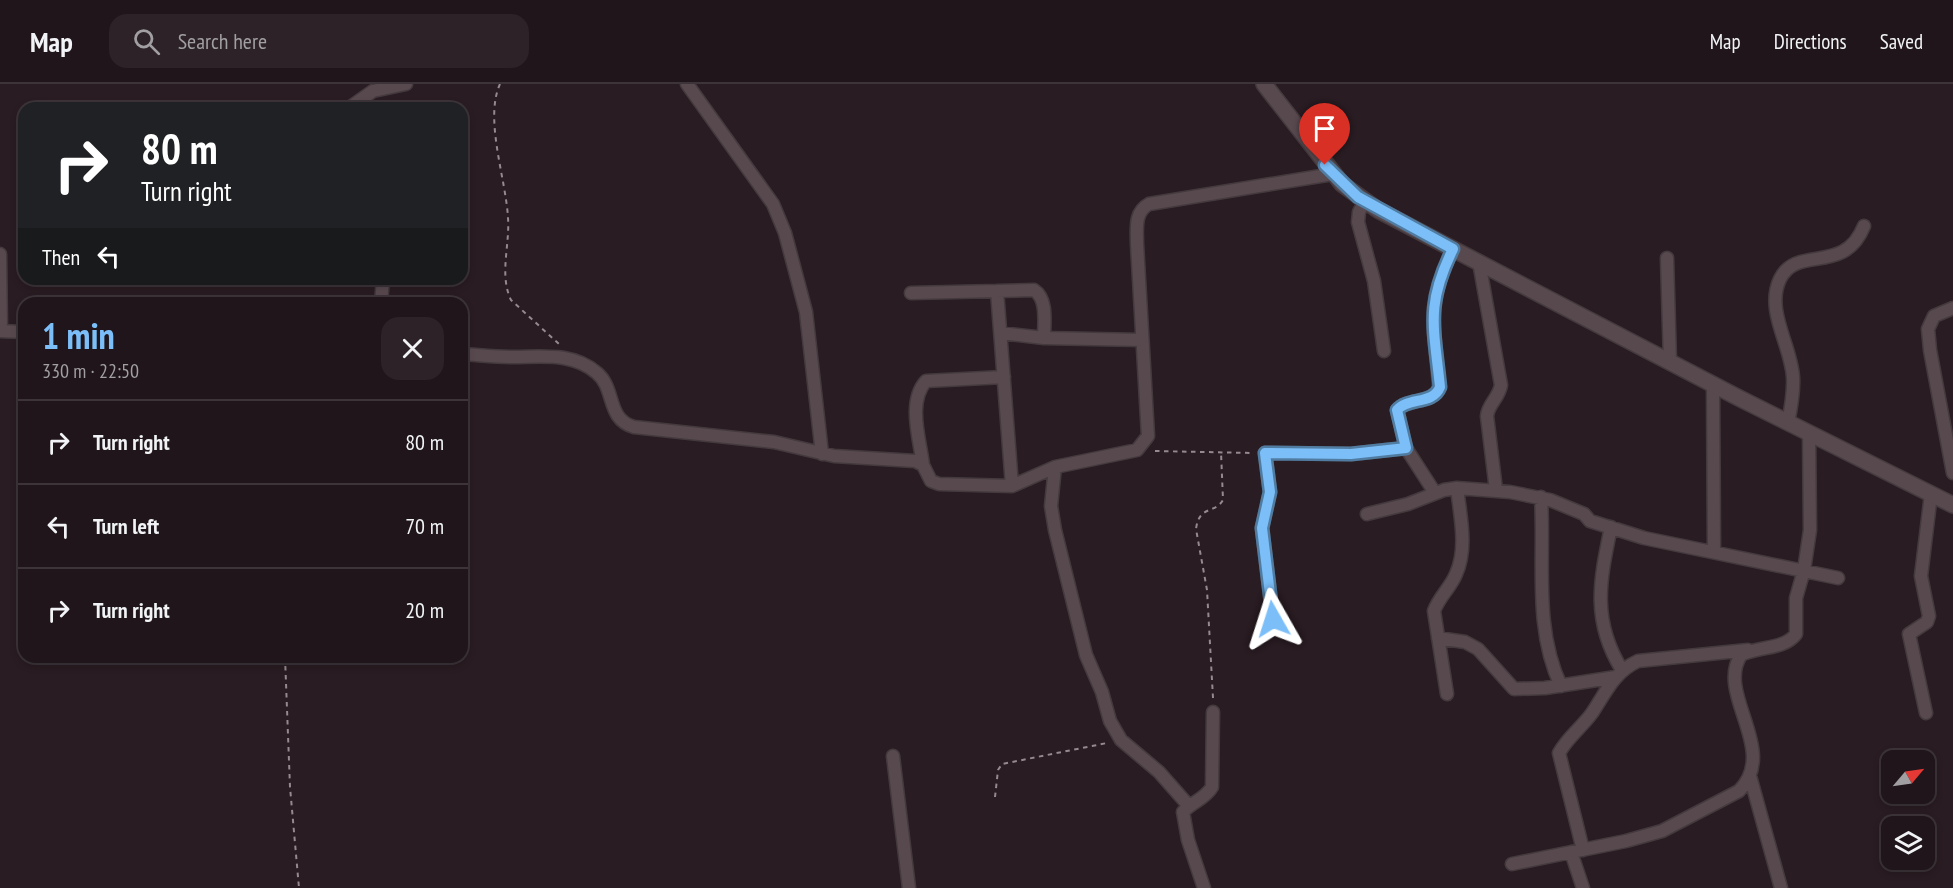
<!DOCTYPE html>
<meta charset="utf-8">
<style>
body{margin:0;font-family:"PT Sans Narrow",sans-serif;background:#2c2227;color:#f1f3f6;height:100vh;display:flex;flex-direction:column;font-size:22px;white-space:nowrap}
*{box-sizing:border-box;margin:0}
p{font-size:20px;color:#a19fa2}
.icon{flex:none;width:33px;height:33px;fill:none;stroke:currentColor;stroke-width:2;stroke-linecap:round;stroke-linejoin:round}
.map{position:relative;flex:1;overflow:hidden}
.side{position:absolute;left:18px;top:213px;width:450px;height:366px;display:flex;flex-direction:column;background:#1f151a;border-radius:18px;box-shadow:0 3px 9px #0003,0 0 0 2px #3c3439}
.side>*{flex:none}
.top-card{position:absolute;left:18px;top:18px;width:450px;height:183px;border-radius:18px;box-shadow:0 3px 9px #0003,0 0 0 2px #3c3439;background:#202124;color:#fff;overflow:hidden}
.needle{width:39px;rotate:61deg}
.controls{position:absolute;left:1881px;top:666px;display:grid;gap:12px}
.controls a{display:grid;place-items:center;width:54px;height:54px;border-radius:12px;background:#1f151a;box-shadow:0 3px 9px #0003,0 0 0 2px #3c3439;font-size:30px}
.pin{position:absolute;display:grid;place-items:center;width:51px;height:51px;color:#fff;margin:-62px -26px;border-radius:50% 50% 50% 0;rotate:-45deg;box-shadow:0 0 6px #0007}
.pin .icon{rotate:45deg}
.me{position:absolute;width:66px;margin:-33px;rotate:354deg;stroke-linejoin:round;filter:drop-shadow(0 0 4px #0008)}
.turn{display:flex;align-items:center;gap:21px;height:126px;padding:0 24px;font-size:27px}
.turn .icon{width:78px;height:78px;stroke-width:2.5}
.turn b{display:block;font-size:42px;line-height:51px}
.then{display:flex;align-items:center;height:57px;padding:0 24px;background:#0003;gap:12px;font-size:22px}
.round{display:grid;place-items:center;flex:none;width:63px;height:63px;border-radius:18px;background:#2c2227}
.summary{display:flex;align-items:center;justify-content:space-between;height:102px;padding:0 24px}
h1{font-size:36px;font-weight:700;line-height:45px;color:#7bbef8}
ul{padding:0;list-style:none}
li{display:flex;align-items:center;gap:18px;height:84px;padding:0 24px;border-top:2px solid #3c3439}
li div{flex:1}
li b{display:block;font-size:22px}
li em{font-style:normal}
header{display:flex;align-items:center;gap:36px;box-sizing:border-box;height:84px;padding:0 30px;background:#1f151a;border-bottom:2px solid #3c3439}
header strong{font-size:28px}
nav{display:flex;gap:33px;margin-inline-start:auto;font-size:21px}
.search{width:420px;height:54px;background:#2c2227;display:flex;align-items:center;gap:15px;box-sizing:border-box;padding:0 21px;border-radius:18px;color:#a19fa2;font-size:22px}
.map>svg:first-child{display:block}
</style>
<header>
<strong>Map</strong>
<div class="search"><svg class="icon" aria-label="search" viewBox="0 0 24 24"><circle cx="10" cy="10" r="6"/><path d="M15 15l6 6"/></svg>Search here</div>
<nav><a>Map</a><a>Directions</a><a>Saved</a></nav>
</header>
<div class="map">
<svg width="1953" height="804" viewBox="0 0 1953 804">
<rect width="100%" height="100%" fill="#291c22"/>
<g fill="none" stroke-linecap="round" stroke-linejoin="round">
<defs>
<path id="minor" d="M 687,0 L 773,120 L 785,149 L 806,228 L 822,370
M 349,24 L 373,7 L 406,0
M 1365,117 L 1359,128 L 1358,138 L 1374,197 L 1384,267
M 0,170 L 1,247
M 1667,174 L 1670,278
M 1479,178 L 1501,301 C 1499,314 1488,320 1487,332 L 1496,406
M 997,207 L 1012,402
M 911,209 L 1034,206 C 1048,215 1044,239 1044,254
M 381,219 L 383,195
M 1953,224 L 1934,232 L 1928,245 L 1930,266 L 1953,389
M 0,247 L 24,248
M 1001,249 L 1044,254 L 1142,256
M 462,270 C 479,271 496,273 513,273 C 542,273 573,268 597,289 C 616,305 606,335 634,343 L 774,358 L 834,372 L 915,377 L 923,381 L 931,397 L 939,400 L 1012,402 L 1055,383 L 1137,366 L 1148,352 L 1137,160 C 1137,145 1134,128 1149,120 L 1333,90
M 1713,300 L 1714,468
M 1788,339 C 1791,324 1794,308 1793,293 C 1791,261 1765,226 1780,195 C 1797,160 1844,192 1864,142
M 923,381 C 920,356 907,318 926,297 L 1004,293
M 1055,383 L 1051,422 L 1055,446 L 1086,571 L 1102,608 L 1110,637 L 1121,656 L 1159,688 L 1189,722
M 1435,409 L 1406,364 L 1397,326 C 1408,313 1434,321 1439,303 C 1435,243 1424,222 1453,165
M 1541,413 C 1545,476 1533,543 1561,602
M 1367,430 L 1408,420 L 1444,406 L 1457,404 L 1510,408 L 1550,416 L 1584,430 L 1590,437 L 1644,454 L 1838,494
M 1611,443 C 1600,496 1591,536 1622,586
M 1273,535 L 1262,444 L 1270,408 L 1265,369 L 1351,370 L 1406,364
M 1438,554 L 1465,558 L 1478,565 L 1514,605 L 1545,604 L 1616,593
M 1447,610 L 1434,527 C 1439,513 1451,503 1456,490 C 1468,464 1460,431 1457,404
M 1926,629 L 1909,550 L 1927,538 L 1929,532 L 1921,492 L 1931,410
M 893,672 L 909,804
M 1750,692 L 1781,804
M 1583,766 L 1559,669 C 1567,654 1582,643 1592,629 C 1606,608 1614,588 1638,577 L 1748,566
M 1571,768 L 1583,804
M 1512,780 L 1626,757 L 1662,747 L 1739,707 C 1780,666 1715,610 1741,571 C 1758,562 1784,566 1796,550 L 1796,514 L 1804,486 L 1810,446 L 1809,349
M 1204,804 L 1188,756 L 1183,728 C 1192,718 1205,715 1212,703 L 1213,628"/>
<path id="tertiary" d="M 1264,0 L 1342,100 L 1378,126 L 1739,314 L 1953,421"/>
</defs>
<use href="#minor" stroke="#443a3e" stroke-width="15"/>
<use href="#tertiary" stroke="#443a3e" stroke-width="18"/>
<path stroke="#948a8f" stroke-width="2" stroke-dasharray="4.5 4.5" stroke-linecap="butt" d="M 500,0 C 484,35 506,95 508,134 C 510,161 499,191 511,216 L 560,261
M 1155,367 L 1251,369
M 285,573 L 290,703 L 299,804
M 1213,614 L 1207,506 L 1196,445 C 1199,421 1215,430 1223,416 L 1221,368
M 995,713 L 998,686 L 1002,680 L 1107,659"/>
<use href="#minor" stroke="#58494f" stroke-width="12"/>
<use href="#tertiary" stroke="#58494f" stroke-width="15"/>
</g>
<g fill="none" stroke-linecap="round" stroke-linejoin="round">
<defs>
<path id="route" d="M 1273,535 L 1262,444 L 1270,408 L 1265,369 L 1351,370 L 1406,364 L 1397,326 C 1408,313 1433,321 1440,303 C 1434,243 1425,222 1453,165 L 1358,113 L 1325,81"/>
</defs>
<use href="#route" stroke="#507ca1" stroke-width="15"/>
<use href="#route" stroke="#7bbef8" stroke-width="10"/>
</g>
</svg>
<div class="controls">
<a><svg class="needle" viewBox="-14 -14 28 28"><path d="M0-13l5 13h-10z" fill="#e53935"/><path d="M0 13l5-13h-10z" fill="#a19fa2"/></svg></a>
<a><svg class="icon" aria-label="layers" viewBox="0 0 24 24"><path d="M12 4l9 5-9 5-9-5zM3 14l9 5 9-5"/></svg></a>
</div>
<div class="pin" style="left:1325px;top:81px;background:#d93025"><svg class="icon" aria-label="arrive" viewBox="0 0 24 24"><path d="M6 21V4h12l-3 4 3 4H6"/></svg></div>
<svg class="me" style="left:1273px;top:535px" viewBox="-20 -20 40 40"><path d="M0-17L14 15 0 8-14 15z" fill="#7bbef8" stroke="#fff" stroke-width="4"/></svg>
<div class="top-card">
<div class="turn"><svg class="icon" aria-label="right" viewBox="0 0 24 24"><path d="M7 20v-9h11M14 6l5 5-5 5"/></svg><div><b>80 m</b>Turn right</div></div>
<div class="then">Then<svg class="icon" aria-label="left" viewBox="0 0 24 24"><path d="M17 20v-9H6M10 6l-5 5 5 5"/></svg></div>
</div>
<section class="side">
<div class="summary"><div><h1>1 min</h1><p>330 m · 22:50</p></div><a class="round"><svg class="icon" aria-label="close" viewBox="0 0 24 24"><path d="M6 6l12 12M18 6L6 18"/></svg></a></div>
<ul>
<li><svg class="icon" aria-label="right" viewBox="0 0 24 24"><path d="M7 20v-9h11M14 6l5 5-5 5"/></svg><div><b>Turn right</b></div><em>80 m</em></li>
<li><svg class="icon" aria-label="left" viewBox="0 0 24 24"><path d="M17 20v-9H6M10 6l-5 5 5 5"/></svg><div><b>Turn left</b></div><em>70 m</em></li>
<li><svg class="icon" aria-label="right" viewBox="0 0 24 24"><path d="M7 20v-9h11M14 6l5 5-5 5"/></svg><div><b>Turn right</b></div><em>20 m</em></li>
</ul>
</section>
</div>
